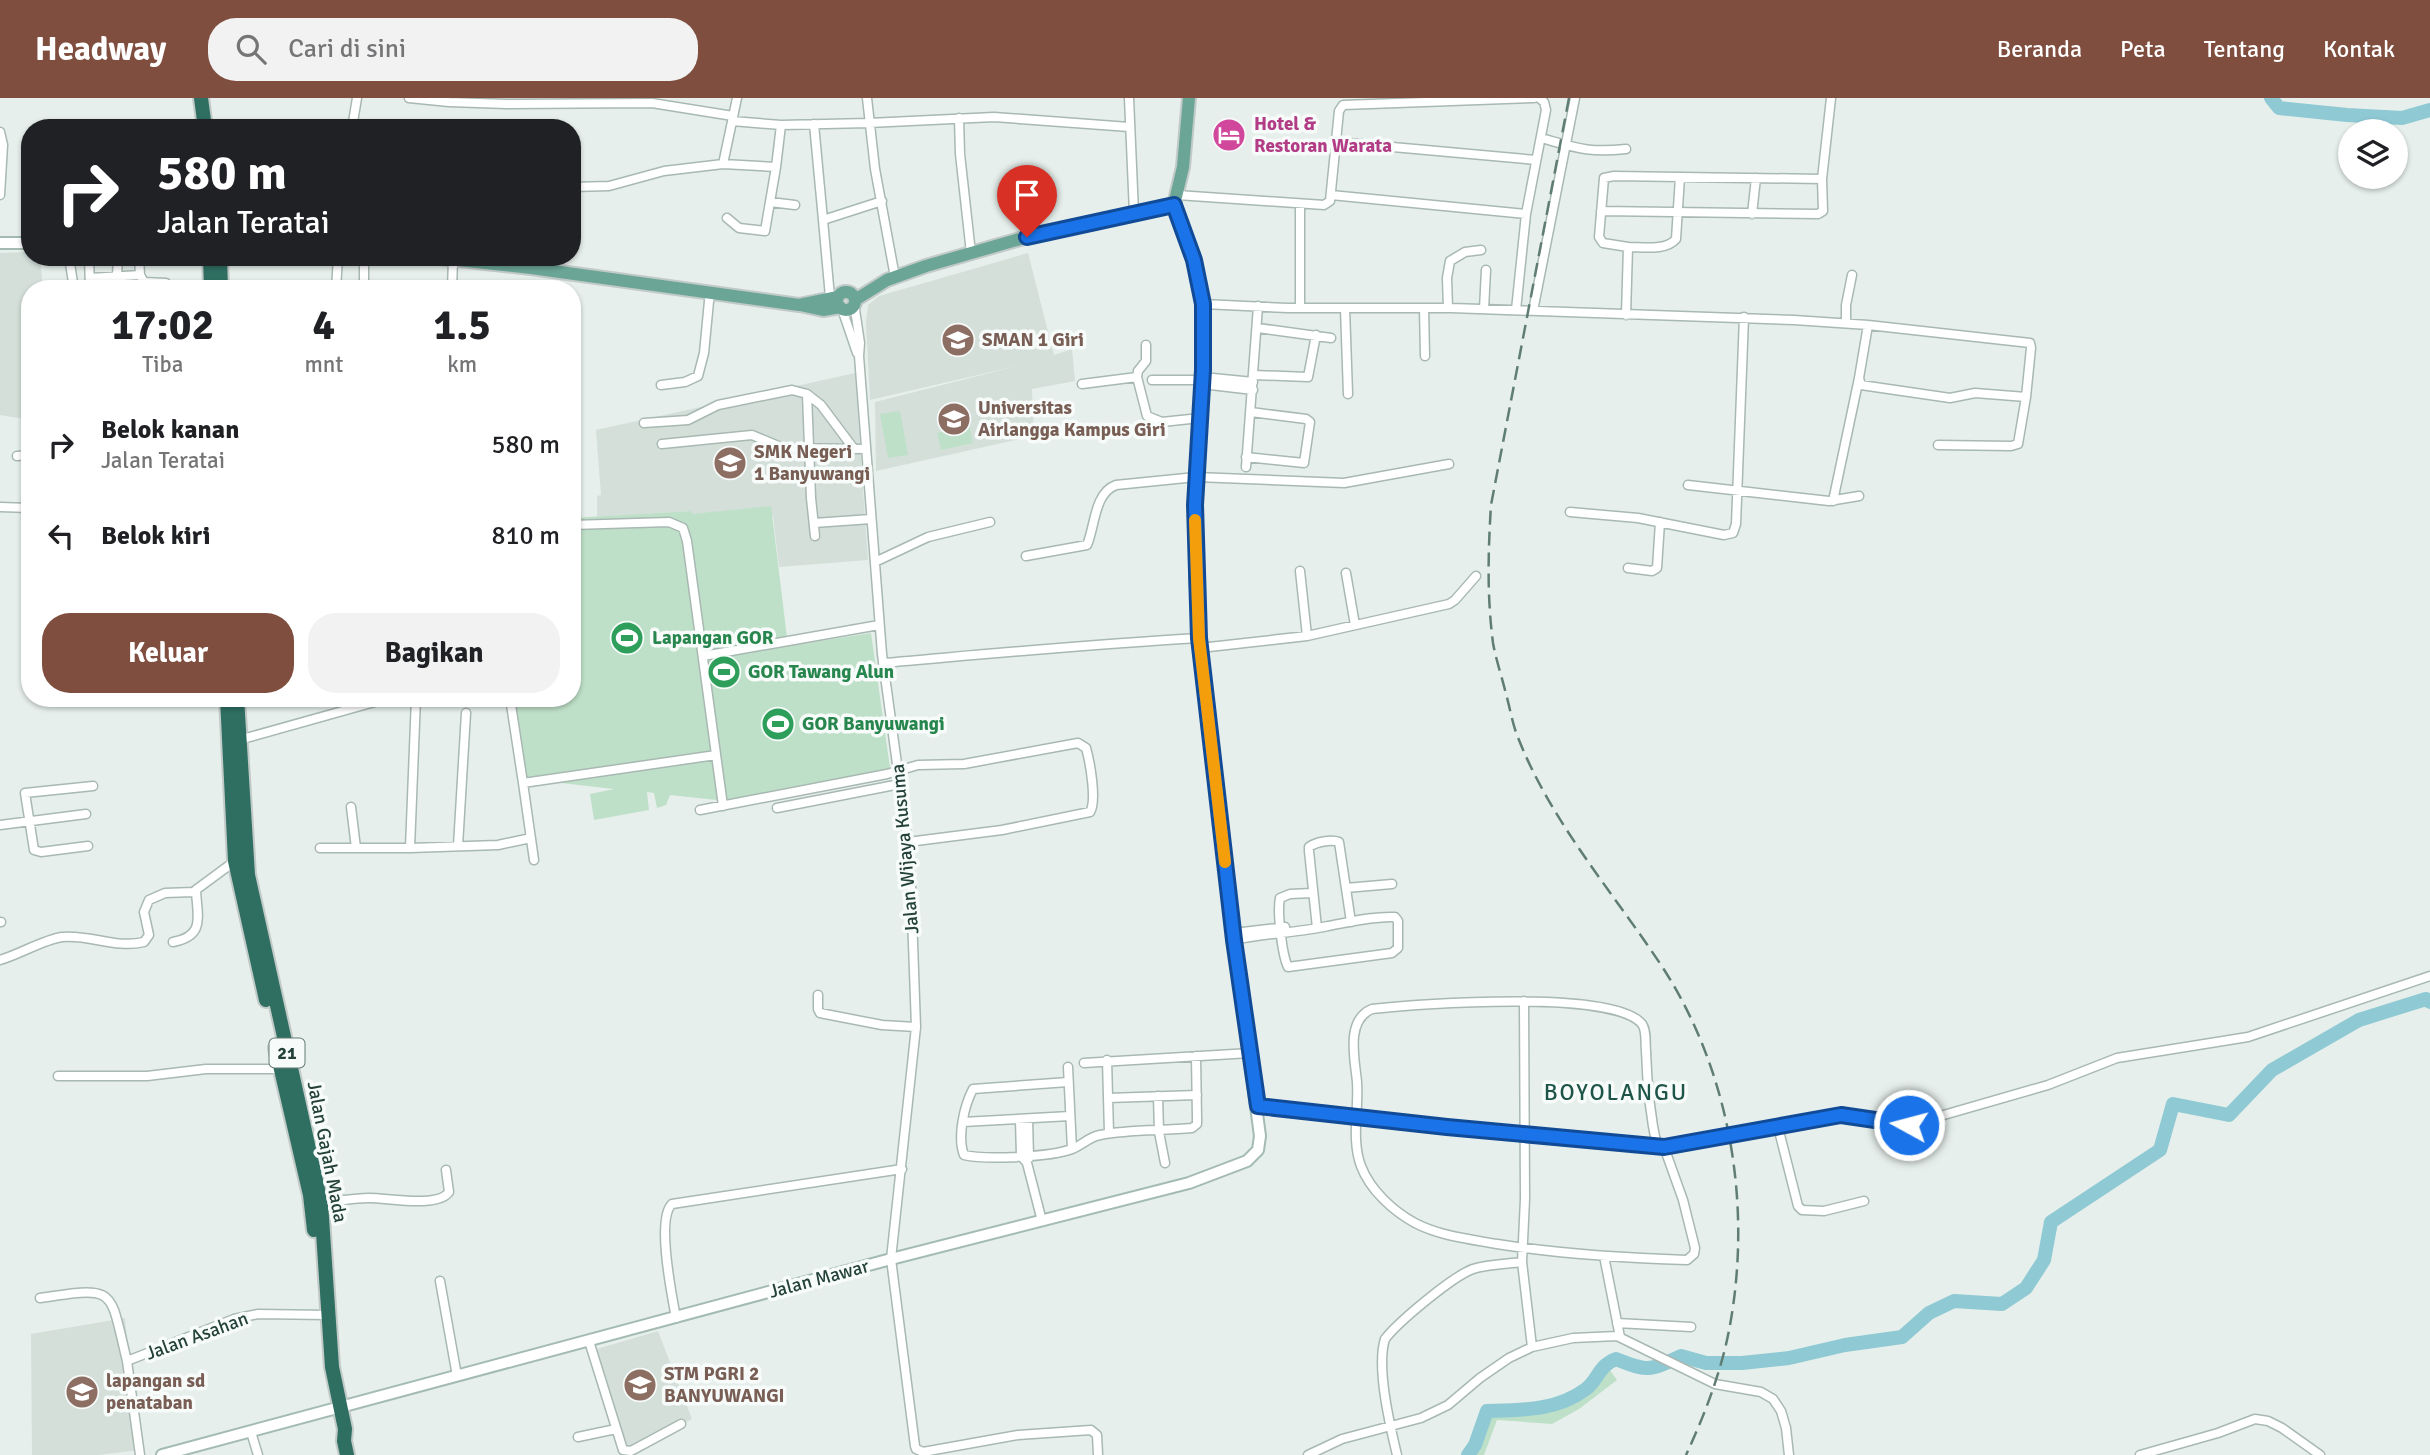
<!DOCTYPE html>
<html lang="id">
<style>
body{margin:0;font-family:Signika,sans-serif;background:#f2f2f2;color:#202124;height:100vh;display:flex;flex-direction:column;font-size:26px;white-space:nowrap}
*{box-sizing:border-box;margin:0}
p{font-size:23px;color:#757577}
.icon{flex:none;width:38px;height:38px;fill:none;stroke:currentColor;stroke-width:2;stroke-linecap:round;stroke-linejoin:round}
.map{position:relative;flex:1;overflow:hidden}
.panel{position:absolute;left:21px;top:182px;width:560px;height:427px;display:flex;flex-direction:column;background:#fff;border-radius:28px;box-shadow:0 2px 5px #0004}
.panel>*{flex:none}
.guide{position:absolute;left:21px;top:21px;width:560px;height:147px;border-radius:28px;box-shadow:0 2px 5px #0004;background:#202124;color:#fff;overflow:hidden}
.tools{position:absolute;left:2338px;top:21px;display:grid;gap:14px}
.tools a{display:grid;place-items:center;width:70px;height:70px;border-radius:50%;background:#fff;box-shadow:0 2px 5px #0004;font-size:35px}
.pin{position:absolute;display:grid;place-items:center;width:60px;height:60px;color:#fff;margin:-72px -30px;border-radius:50% 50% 50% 0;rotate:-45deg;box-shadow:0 0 7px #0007}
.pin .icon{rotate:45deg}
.me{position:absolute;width:77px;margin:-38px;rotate:277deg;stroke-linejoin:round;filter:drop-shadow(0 0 5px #0008)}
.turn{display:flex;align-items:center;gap:24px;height:147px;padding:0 21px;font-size:32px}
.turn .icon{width:91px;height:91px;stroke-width:2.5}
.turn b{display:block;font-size:49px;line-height:60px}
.eta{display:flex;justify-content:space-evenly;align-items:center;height:119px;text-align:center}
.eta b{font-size:42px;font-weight:800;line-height:49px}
.button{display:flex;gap:14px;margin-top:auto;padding:14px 21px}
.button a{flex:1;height:80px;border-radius:28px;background:#7f4e3f;color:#fff;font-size:28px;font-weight:800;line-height:80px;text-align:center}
.button a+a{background:#f2f2f2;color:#202124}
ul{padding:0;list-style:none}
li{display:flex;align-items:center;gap:21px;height:91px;padding:0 21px}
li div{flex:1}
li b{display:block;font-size:26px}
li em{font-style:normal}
header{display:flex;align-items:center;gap:42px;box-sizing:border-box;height:98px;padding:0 35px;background:#7f4e3f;color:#fff}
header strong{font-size:33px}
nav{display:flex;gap:38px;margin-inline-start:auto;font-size:24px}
.search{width:490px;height:63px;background:#f2f2f2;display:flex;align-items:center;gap:18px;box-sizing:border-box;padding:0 24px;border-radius:28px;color:#757577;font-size:26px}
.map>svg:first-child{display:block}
</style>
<header>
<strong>Headway</strong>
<div class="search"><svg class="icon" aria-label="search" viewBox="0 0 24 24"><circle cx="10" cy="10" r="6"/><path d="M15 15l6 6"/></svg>Cari di sini</div>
<nav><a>Beranda</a><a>Peta</a><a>Tentang</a><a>Kontak</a></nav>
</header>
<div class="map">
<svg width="2430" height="1357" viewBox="0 0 2430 1357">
<rect width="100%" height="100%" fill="#e6efeb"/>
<path fill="#d4dfda" d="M 30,154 L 30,159 L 40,159 L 43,191 L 30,191 L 30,322 L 0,317 L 0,155 Z
M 1028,155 L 1054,257 L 1072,251 L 1075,283 L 1032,291 L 1034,338 L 876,373 L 875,304 L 1021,267 L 870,302 L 866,225 L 868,207 L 879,198 Z
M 855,275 L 868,462 L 779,469 L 773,418 L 691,416 L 690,413 L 597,419 L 597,398 L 601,397 L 596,332 Z
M 125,1220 L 139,1352 L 98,1357 L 32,1357 L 31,1236 Z
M 658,1233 L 692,1321 L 632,1357 L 620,1357 L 590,1253 Z"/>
<path fill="#bfe0c8" d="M 900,313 L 908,357 L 888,360 L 880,316 Z
M 969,327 L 973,345 L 941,352 L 937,335 Z
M 771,408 L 788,548 L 871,535 L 890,670 L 726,703 L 670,697 L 666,707 L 657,710 L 654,695 L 647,694 L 649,712 L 594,722 L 590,696 L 614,691 L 526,681 L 514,600 L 572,600 L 572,420 L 691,413 L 692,416 Z
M 1605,1265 L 1617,1282 L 1579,1311 L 1552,1326 L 1497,1322 L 1484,1357 L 1468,1357 L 1475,1347 L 1487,1313 C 1518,1312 1565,1313 1589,1288 C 1595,1282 1600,1273 1605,1265 Z"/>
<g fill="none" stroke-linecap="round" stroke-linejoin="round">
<path stroke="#8ec9d4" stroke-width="14" d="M 2271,0 L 2279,10 L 2347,17 L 2402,20 L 2430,12
M 1468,1357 L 1475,1347 L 1487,1313 C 1521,1312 1557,1313 1586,1291 C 1599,1281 1598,1268 1616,1261 C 1648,1274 1649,1273 1681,1258 L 1706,1265 L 1742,1265 L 1789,1260 L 1845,1247 L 1902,1239 L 1929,1215 L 1954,1203 L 2002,1206 L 2026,1190 L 2044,1162 L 2051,1124 L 2160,1052 L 2173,1006 L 2229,1017 L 2272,972 L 2359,922 L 2426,901 L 2430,904"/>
<defs>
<path id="street" d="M 409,0 L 449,4 L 507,6 L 652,5 L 733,18
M 867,0 L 875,71 L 895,179
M 1129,0 L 1134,115
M 959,20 L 960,56 L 971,155
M 732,23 L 781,27
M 814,26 L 823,122
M 352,30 L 357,0
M 0,34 L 3,47 L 0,97
M 1541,40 C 1577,50 1588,55 1626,51
M 1337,44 L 1536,62
M 723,66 L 776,69 L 781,27 L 869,25 L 994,19 L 1129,29
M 572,89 L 609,88 L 664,73 L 723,66 L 737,0
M 1177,97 L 1324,107 L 1330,103 L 1339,13 L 1343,7 L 1534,0
M 1331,97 L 1526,116
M 770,104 L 795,107
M 1601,113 L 1818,116 L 1823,113 L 1822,81 L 1831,0
M 1752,116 L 1756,80
M 727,120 L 739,130 L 765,133 L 776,69
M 1628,149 C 1643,149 1666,153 1676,141 L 1680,79
M 69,159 L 74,191
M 89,159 L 90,191
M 139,159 L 140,177 L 144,184 L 166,185 L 170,191
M 364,159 L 364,191
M 117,178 L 118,159
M 90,180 L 140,177
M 336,191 L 338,159
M 452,191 L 453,162
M 830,199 L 823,122 L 882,103
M 854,205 L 860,245 L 859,258 L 882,556 L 910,761 L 916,929 L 891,1161 L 915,1348 L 916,1351 L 923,1354 L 1018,1337 L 1091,1332 L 1097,1337 L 1098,1357
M 1203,206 L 1288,210 L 1451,210 L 1794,222 L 1868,227 L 2030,245 L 2031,250 L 2026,299 L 2018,346 L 2011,348 L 1938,347
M 1300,209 L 1300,106
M 1345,210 L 1348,296
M 1424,210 L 1425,258
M 1448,210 L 1447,180 L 1450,163 L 1465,154 L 1481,152
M 842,211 L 857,255
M 1484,211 L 1486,172
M 1516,212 L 1526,116 L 1546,12 L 1544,4 L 1539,0
M 1533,213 L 1575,0
M 1626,217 L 1628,149 L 1603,145 L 1599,139 L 1604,80 L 1614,78 L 1822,81
M 1846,225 L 1846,207 L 1852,177
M 1868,227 L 1859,280 L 1861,287 L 1950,300 L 1975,295 L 2026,299
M 1258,230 L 1331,240
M 1146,247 L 1146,263 L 1138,273 L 1137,279 L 1147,318 L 1162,324 L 1200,320
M 1254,277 L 1308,279 L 1316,237
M 1152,282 L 1195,282 L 1203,279 L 1253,284
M 1197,283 L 1202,286 L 1253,292
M 1082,286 L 1137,279
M 661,287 L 685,284 L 698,278 L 704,255 L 710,193
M 807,296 L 821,307 L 854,351
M 644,325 L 688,322 L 718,307 L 792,292 L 807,296 L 811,400 L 815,438
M 662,346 L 752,337 L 783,350 L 866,351
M 17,358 L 30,357
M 1246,359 L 1304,365 L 1310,324 L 1306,321 L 1251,314
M 1246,369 L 1258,208
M 1688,387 L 1829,403 L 1859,398
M 1833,403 L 1859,280
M 0,409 L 30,410
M 1570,414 L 1638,420 L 1724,437 L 1733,435 L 1736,426 L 1744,219
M 814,425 L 871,421
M 572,427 L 669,424 L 683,430 L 687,443 L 723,708
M 1026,458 L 1087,447 C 1095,429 1094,395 1116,387 L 1196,379 L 1344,385 L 1449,366
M 875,464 L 928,439 L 990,424
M 1628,470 L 1652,473 L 1657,470 L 1660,424
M 1300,473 L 1307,538
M 1346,475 L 1355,527
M 1200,550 L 1307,538 L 1449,506 L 1455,502 L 1476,478
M 703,558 L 879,527
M 883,565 C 988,556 1093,546 1199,540
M 510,600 L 523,685 L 716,657
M 239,642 L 389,600
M 523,685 L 534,762
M 351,709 L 356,750
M 777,710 L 900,686
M 700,712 L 887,676 L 918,667 L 964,666 L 1078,645 L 1086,650 C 1090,664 1097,703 1090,714 L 1002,732 L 908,744
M 0,727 L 86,716
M 88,748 L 41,754 L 34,752 L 25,695 L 93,688
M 458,748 L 466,615
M 320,750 L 410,750 L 498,747 L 531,740
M 410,750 L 416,600
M 1346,790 L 1392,786
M 0,824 L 1,824
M 1317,830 L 1309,753 L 1309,749 C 1316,744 1331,741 1339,744 L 1351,824
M 1234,835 L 1285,829
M 1234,842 C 1265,835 1297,835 1328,828 C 1350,824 1373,818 1395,819 L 1398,823 L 1398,850 L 1392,855 L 1288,869 C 1282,857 1277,813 1280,800 L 1290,796 L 1312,795
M 173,844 C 206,838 197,818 196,792
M 0,862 C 18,857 45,841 62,839 C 90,836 115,851 144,844 L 149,837 L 144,814 L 149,802 L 165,795 L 193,794 L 235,763
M 818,897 L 818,911 L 820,915 L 882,927 L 916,929
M 1524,903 L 1525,1101 L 1522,1164 L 1532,1249 L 1573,1240 L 1617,1238 L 1715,1286 L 1761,1294 L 1773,1301 L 1781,1313 L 1786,1330 L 1789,1357
M 1107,962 L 1109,1035
M 1084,965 L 1250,955
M 1068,969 L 1072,1051
M 58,978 L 147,978 L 206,971 L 281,971
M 1068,984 L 973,991 C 964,1008 957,1039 964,1057 C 985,1062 1051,1059 1072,1051 C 1082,1047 1089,1039 1100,1037 C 1130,1031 1162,1033 1192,1030 L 1197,1026 L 1197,1020 L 1196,958
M 1158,998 L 1159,1034 L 1165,1065
M 1108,1000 L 1197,997
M 1258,1008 L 1447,1029 L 1664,1049 L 1841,1017 L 1909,1027 L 2048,987 L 2117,960 L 2248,939 L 2430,878
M 1028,1021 L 1029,1060
M 1020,1022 L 1021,1058 L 1027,1065 L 1042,1123
M 963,1024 L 1070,1018
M 1778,1029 L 1798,1108 L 1802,1112 L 1824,1113 L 1864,1103
M 1657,1049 C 1650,1017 1647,985 1646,953 C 1645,945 1647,933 1642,926 C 1613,891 1418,906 1372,911 C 1345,922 1355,962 1357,984 C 1359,1011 1351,1042 1361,1068 C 1370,1092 1393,1113 1415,1125 C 1440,1138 1469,1141 1497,1146 C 1560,1156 1623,1160 1687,1162 L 1694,1156 L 1695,1150 L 1683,1102 L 1664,1049
M 321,1105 C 337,1103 354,1100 370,1100 C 388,1100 438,1110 449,1094 L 446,1072
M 1604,1158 L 1620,1239
M 440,1183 L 457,1278
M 40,1200 C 118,1188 109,1190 127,1263
M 676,1220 C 672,1198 656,1121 672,1106 L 902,1071
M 1617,1225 L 1691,1229
M 589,1243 L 623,1352 L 631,1353 L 681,1326
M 251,1334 L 258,1357
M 578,1339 L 616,1331
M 140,1357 L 127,1263 L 234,1221 L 258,1216 L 328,1217
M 1308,1357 L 1342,1341 L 1421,1320 L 1448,1307 L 1480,1280 L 1509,1260 L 1532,1249
M 1397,1357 C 1390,1328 1376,1269 1385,1241 C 1398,1224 1453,1178 1473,1171 C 1488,1166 1506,1166 1522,1164
M 2140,1357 L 2218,1335 L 2255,1321 L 2268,1323 L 2282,1330 L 2320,1357"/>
<path id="secondary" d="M 0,145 L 30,145
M 162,1357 L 891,1161 L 1189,1085 L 1247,1063 L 1258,1052 L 1260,1038 L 1234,843 L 1199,540 L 1195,479 L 1196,379 L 1203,272 L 1203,206 L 1194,162 L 1174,107"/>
<path id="primary" d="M 431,159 L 531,170 L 799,207 L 838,199
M837 203a9 9 0 1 1 18 0a9 9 0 1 1-18 0Z
M 855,202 L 887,182 L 926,168 L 1027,139 L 1174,107 L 1183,69 L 1189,0
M 800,207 L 823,212 L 840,209"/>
<path id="highway" d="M 201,0 L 205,30
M 210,159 L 211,191
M 220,159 L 221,191
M 227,600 L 235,763 L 266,902
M 237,600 L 248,777 L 321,1105 L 332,1269 L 345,1331 L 344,1343 L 347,1357
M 276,950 L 310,1097 L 314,1132"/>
</defs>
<use href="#street" stroke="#a8b8b2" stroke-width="11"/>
<use href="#secondary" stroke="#a4bbb3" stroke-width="14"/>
<use href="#primary" stroke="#c2cac8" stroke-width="16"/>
<use href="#highway" stroke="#c2cac8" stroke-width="18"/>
<use href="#street" stroke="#fff" stroke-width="8"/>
<use href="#secondary" stroke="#fff" stroke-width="10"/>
<use href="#primary" stroke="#6aa596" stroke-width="12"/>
<use href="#highway" stroke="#2f6f62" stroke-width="14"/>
<path stroke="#5f7d75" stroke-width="2.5" stroke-dasharray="14 7" stroke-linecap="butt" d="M 1569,0 L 1491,407 C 1488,454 1487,499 1493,545 C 1496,562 1502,579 1506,596 C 1510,610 1512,624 1517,637 C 1550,723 1613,794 1663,870 C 1730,974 1752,1106 1730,1227 C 1722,1272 1705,1316 1686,1357"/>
</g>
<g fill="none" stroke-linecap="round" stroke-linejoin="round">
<defs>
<path id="route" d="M 1027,139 L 1174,107 L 1194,162 L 1203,206 L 1203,272 L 1195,407 L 1199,540 L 1234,842 L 1258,1008 L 1447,1029 L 1664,1049 L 1841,1017 L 1909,1027"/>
</defs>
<use href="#route" stroke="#114b97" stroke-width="18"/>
<use href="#route" stroke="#1a73e8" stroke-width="12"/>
<path stroke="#f59e0b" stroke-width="12" d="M 1195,422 L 1199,540 L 1225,764"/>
</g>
<defs>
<symbol id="hotel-disc" viewBox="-11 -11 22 22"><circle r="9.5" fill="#d1479c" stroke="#f7fbf9"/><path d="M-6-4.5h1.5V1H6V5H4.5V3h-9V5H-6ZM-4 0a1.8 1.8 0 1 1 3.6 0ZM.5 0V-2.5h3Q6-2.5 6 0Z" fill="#fff"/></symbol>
<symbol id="school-disc" viewBox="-11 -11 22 22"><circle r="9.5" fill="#8d6e63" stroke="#f7fbf9"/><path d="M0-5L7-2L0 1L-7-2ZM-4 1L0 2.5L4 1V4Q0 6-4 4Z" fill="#fff"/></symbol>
<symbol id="university-disc" viewBox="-11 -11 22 22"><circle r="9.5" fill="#8d6e63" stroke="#f7fbf9"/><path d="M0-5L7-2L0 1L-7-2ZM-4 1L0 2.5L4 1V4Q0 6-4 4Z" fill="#fff"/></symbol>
<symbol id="stadium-disc" viewBox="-11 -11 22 22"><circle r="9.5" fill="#2e9e5b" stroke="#f7fbf9"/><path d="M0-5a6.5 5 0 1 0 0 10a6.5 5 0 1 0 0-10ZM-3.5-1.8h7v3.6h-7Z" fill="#fff"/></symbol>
</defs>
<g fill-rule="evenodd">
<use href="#hotel-disc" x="1210" y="18" width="38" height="38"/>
<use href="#school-disc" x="939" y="223" width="38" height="38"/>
<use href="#university-disc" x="935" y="302" width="38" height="38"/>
<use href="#school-disc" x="711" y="346" width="38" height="38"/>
<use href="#stadium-disc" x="608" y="521" width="38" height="38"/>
<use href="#stadium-disc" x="705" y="555" width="38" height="38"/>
<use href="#stadium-disc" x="759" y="607" width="38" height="38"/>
<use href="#school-disc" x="621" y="1268" width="38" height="38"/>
<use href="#school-disc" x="63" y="1275" width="38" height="38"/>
</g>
<g text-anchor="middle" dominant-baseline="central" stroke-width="7" stroke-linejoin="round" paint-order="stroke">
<rect fill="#f7fbf9" stroke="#637a73" stroke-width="2" x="269.5" y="940.5" width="35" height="29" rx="5"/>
<g font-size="18" font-weight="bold" fill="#24423a">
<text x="287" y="955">21</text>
</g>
<g font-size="19" font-weight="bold" fill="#b23c85" stroke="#f7fbf9" text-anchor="start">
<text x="1254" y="26">Hotel &amp;<tspan x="1254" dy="22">Restoran Warata</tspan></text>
</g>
<g font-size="19" font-weight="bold" fill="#785e54" stroke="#f7fbf9" text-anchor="start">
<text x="982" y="242">SMAN 1 Giri</text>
<text x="978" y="310">Universitas<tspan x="978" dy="22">Airlangga Kampus Giri</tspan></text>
<text x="754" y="354">SMK Negeri<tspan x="754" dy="22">1 Banyuwangi</tspan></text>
<text x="664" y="1276">STM PGRI 2<tspan x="664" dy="22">BANYUWANGI</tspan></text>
<text x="106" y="1283">lapangan sd<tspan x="106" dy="22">penataban</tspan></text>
</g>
<g font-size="19" font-weight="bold" fill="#27864d" stroke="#f7fbf9" text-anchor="start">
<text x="652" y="540">Lapangan GOR</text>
<text x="748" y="574">GOR Tawang Alun</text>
<text x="802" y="626">GOR Banyuwangi</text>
</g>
<g font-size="19" fill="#24423a" stroke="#f7fbf9">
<text transform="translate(905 751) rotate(-95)">Jalan Wijaya Kusuma</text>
<text transform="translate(327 1054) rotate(79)">Jalan Gajah Mada</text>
<text transform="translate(819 1181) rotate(-15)">Jalan Mawar</text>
<text transform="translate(197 1238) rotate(-20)">Jalan Asahan</text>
</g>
<g font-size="23" letter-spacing="2" fill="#1f5548" stroke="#f7fbf9">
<text x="1616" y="994">BOYOLANGU</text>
</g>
</g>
</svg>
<div class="tools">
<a><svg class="icon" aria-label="layers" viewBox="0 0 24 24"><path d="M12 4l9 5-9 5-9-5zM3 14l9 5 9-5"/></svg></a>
</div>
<div class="pin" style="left:1027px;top:139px;background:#d93025"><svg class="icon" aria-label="arrive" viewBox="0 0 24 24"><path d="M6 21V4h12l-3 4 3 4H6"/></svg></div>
<svg class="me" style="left:1909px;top:1027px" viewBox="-20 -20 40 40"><circle r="17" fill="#1a73e8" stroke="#fff" stroke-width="3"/><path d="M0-11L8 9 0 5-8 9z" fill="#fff"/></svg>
<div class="guide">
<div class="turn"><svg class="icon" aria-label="right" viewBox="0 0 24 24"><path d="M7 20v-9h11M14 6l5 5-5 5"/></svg><div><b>580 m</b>Jalan Teratai</div></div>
</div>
<section class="panel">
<div class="eta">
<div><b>17:02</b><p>Tiba</p></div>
<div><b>4</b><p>mnt</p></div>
<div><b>1.5</b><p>km</p></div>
</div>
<ul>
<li><svg class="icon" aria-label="right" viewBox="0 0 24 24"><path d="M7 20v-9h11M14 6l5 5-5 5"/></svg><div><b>Belok kanan</b><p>Jalan Teratai</p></div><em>580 m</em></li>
<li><svg class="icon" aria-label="left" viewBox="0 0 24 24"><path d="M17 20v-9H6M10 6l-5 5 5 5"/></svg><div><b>Belok kiri</b></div><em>810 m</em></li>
</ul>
<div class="button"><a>Keluar</a><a>Bagikan</a></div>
</section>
</div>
